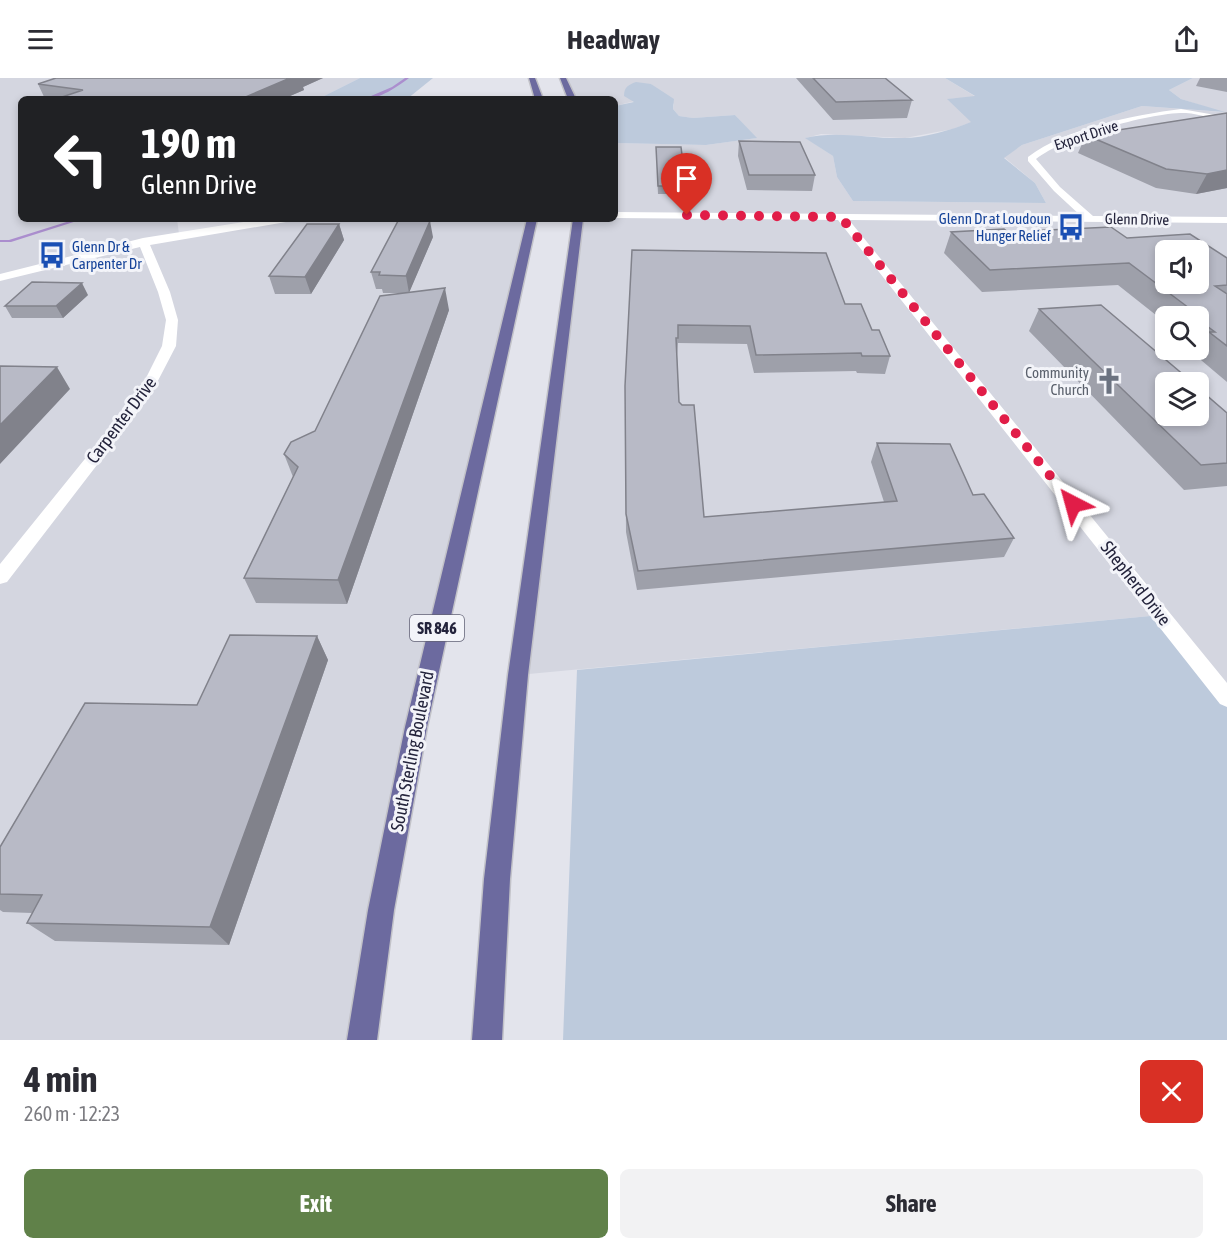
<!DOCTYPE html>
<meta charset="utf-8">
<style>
body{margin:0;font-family:"Asap Condensed",sans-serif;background:#f2f2f3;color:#2b2b33;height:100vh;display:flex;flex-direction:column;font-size:22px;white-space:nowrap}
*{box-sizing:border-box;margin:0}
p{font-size:20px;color:#7c7c81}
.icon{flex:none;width:33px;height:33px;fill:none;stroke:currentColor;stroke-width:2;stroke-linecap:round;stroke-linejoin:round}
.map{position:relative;height:962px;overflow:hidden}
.side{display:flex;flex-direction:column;background:#fff;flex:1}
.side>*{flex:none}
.hud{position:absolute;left:18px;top:18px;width:600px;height:126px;border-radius:9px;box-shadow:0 3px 9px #0003;background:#202124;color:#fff;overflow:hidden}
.tools{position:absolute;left:1155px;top:162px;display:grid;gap:12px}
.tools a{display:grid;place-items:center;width:54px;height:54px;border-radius:9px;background:#fff;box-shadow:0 3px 9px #0003;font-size:30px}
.pin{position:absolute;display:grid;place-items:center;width:51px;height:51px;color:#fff;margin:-62px -26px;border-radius:50% 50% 50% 0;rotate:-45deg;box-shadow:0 0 6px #0007}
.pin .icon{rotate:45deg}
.me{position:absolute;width:66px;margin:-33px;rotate:321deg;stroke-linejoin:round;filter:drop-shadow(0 0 4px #0008)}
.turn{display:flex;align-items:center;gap:21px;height:126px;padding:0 24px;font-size:27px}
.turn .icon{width:78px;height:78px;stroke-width:2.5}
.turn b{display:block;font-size:42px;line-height:51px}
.round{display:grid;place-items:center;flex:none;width:63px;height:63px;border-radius:9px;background:#f2f2f3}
.summary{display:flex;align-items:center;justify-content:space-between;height:102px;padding:0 24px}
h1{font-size:36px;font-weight:700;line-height:45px}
.button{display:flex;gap:12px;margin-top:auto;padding:12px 24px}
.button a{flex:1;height:69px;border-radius:9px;background:#608149;color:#fff;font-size:24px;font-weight:700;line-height:69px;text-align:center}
.button a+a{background:#f2f2f3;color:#2b2b33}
header{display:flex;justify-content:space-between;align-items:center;height:78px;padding:0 24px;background:#fff;font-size:27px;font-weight:700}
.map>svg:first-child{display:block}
</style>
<header><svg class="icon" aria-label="menu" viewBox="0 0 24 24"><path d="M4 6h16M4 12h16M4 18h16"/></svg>Headway<svg class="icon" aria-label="share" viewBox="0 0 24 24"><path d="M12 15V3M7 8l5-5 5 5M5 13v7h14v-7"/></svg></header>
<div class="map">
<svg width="1227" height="962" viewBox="0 0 1227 962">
<rect width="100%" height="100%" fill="#e3e4ec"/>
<path fill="#d4d6e0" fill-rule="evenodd" d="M 0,0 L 360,0 L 318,21 L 21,21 L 21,141 L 177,141 L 179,156 L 286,141 L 532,141 L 362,962 L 0,962 Z
M 563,0 L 945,0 L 976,19 L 948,21 L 972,44 L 953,51 L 905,60 L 821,56 L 806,60 L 833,78 L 837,99 L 853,123 L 1046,125 L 1035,105 L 1004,79 L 1022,67 L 1142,28 L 1222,34 L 1181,21 L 1169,12 L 1193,0 L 1227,0 L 1227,620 L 1161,537 L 518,597 L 578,141 L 615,141 L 615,65 L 706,67 L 756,60 L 735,37 L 693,40 L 679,38 L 673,31 L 674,26 L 651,6 L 635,23 L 615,28 L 615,21 L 572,21 ZM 1166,172 L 1198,172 L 1198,206 L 1166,206 ZM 1166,238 L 1198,238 L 1198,272 L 1166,272 ZM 1166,304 L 1198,304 L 1198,338 L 1166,338 Z"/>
<path fill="#bdcadc" d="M 360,0 L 433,0 L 407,21 L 318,21 Z
M 945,0 L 1193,0 L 1169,12 L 1181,21 L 1225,34 L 1142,28 L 1022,67 L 1004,80 L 1035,105 L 1046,125 L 853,123 L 837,99 L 833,78 L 805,60 C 837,52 871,61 903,60 C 925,60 951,52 971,44 L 947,21 L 975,18 Z
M 636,4 L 651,6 L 674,21 L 673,31 L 679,38 L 693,40 L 735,37 L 757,60 L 706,67 L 615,65 L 615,28 L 634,24 L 624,18 C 624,9 628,7 636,4 Z
M 1161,537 L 1227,620 L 1227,962 L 563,962 L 577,592 Z"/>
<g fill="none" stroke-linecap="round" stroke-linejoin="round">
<path fill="#ab8ece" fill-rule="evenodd" d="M 405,0 L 409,0 C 397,9 380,21 364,21 L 392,9 Z
M 76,141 L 83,141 L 11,164 L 0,164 L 0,162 L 9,162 Z"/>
<defs>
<path id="major" d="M 529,0 L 535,0 L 543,21 L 535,21 Z
M 560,0 L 566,0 L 576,21 L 568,21 Z
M 527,141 L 537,141 L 427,649 L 394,832 L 377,962 L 347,962 L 368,832 L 405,649 Z
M 573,141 L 583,141 L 528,597 L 510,801 L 502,962 L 472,962 L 484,801 L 508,597 Z"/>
</defs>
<use href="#major" stroke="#c2c2c8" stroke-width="3"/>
<path fill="#fff" fill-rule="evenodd" d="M 1181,31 L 1227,39 L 1227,43 C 1213,41 1200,36 1186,35 C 1150,34 1064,59 1036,81 L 1060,109 L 1093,138 L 1227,139 L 1227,145 L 849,142 L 1227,605 L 1227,629 L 1220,626 L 838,142 L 615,140 L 615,134 L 1081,138 L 1054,113 L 1028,83 L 1028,79 C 1066,50 1134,37 1181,31 Z
M 263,141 L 291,141 L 286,144 L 150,167 L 170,214 L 178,242 L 176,268 L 150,318 L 7,504 L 0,506 L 0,486 L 139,314 L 162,268 L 166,242 L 158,214 L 140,169 L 0,203 L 0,196 L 143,160 Z"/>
<use href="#major" fill="#6c6a9f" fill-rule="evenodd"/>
</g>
<path fill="#9ea0aa" d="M 56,0 L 323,0 L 303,9 L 304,12 L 283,21 L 45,21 L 38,6 Z
M 796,0 L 885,0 L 912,22 L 907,40 L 833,42 Z
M 1200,0 L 1227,0 L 1227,14 L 1196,8 Z
M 1227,35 L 1227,110 L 1196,116 L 1156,110 L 1078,75 L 1086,57 Z
M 739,63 L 815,97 L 812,113 L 747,112 L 738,78 Z
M 656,69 L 686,108 L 685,116 L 658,116 Z
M 339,146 L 344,162 L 311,216 L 275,216 L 269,198 Z
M 951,154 L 1008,154 L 1127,160 L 1227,180 L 1227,304 L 1195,277 L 1197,274 L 1193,272 L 1198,272 L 1198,238 L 1166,238 L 1166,245 L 1118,207 L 982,214 L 944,175 Z
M 433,159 L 409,214 L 449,232 L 347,526 L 256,525 L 244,500 L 293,399 L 284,376 L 315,353 L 405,215 L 383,215 L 382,211 L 376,211 L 371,194 Z
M 632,172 L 845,226 L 872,252 L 890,278 L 885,296 L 857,295 L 856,293 L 754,295 L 747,266 L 678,265 L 677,277 L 679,324 L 704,439 L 884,424 L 871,384 L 877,365 L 973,417 L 1014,460 L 1004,479 L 637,512 L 626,454 L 625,326 Z
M 88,217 L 63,240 L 12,240 L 5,228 Z
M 1039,231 L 1227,335 L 1227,408 L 1184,412 L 1029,253 Z
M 317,558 L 328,582 L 229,867 L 55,863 L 27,845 L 32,835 L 3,834 L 0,832 L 0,769 L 197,627 Z"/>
<path fill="#81828b" d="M 290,0 L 323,0 L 303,9 L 304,12 L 283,21 L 240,21 Z
M 1227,92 L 1227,110 L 1196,116 L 1207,96 Z
M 430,143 L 433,159 L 409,215 L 406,198 Z
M 339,146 L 344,162 L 311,216 L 305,199 Z
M 82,205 L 88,217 L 63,240 L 56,228 Z
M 445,210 L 449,232 L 347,526 L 338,502 Z
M 57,289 L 70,311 L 0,386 L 0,347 Z
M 317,558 L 328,582 L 229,867 L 210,849 Z"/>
<path fill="#b8bac6" stroke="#81828b" stroke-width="1.5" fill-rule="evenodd" d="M 56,0 L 290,0 L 241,21 L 56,21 L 83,12 L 38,6 Z
M 813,0 L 885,0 L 912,22 L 836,24 Z
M 1227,35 L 1227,92 L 1207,96 L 1166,91 L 1086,57 Z
M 739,63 L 800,64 L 815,97 L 749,97 Z
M 656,69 L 681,69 L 686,108 L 658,108 Z
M 398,143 L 430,143 L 406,198 L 379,197 L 380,194 L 371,194 Z
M 307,146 L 339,146 L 305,199 L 269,198 Z
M 1111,149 L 1127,160 L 1190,156 L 1227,180 L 1227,207 L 1215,208 L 1227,216 L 1227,268 L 1209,254 L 1215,254 L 1200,243 L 1205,242 L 1129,185 L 990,192 L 951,154 L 1004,151 L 1008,154 ZM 1166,172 L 1198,172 L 1198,206 L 1166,206 Z
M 632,172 L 826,175 L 845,226 L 861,226 L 872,252 L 879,252 L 890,278 L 862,278 L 861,275 L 756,277 L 750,248 L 678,247 L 678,260 L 676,260 L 679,324 L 682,327 L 694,327 L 704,439 L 897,423 L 877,365 L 950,366 L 973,417 L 984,416 L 1014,460 L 638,493 L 626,436 L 625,308 Z
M 32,204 L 82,205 L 56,228 L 5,228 Z
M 445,210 L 338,502 L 244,500 L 298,389 L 284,376 L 291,364 L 315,353 L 380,218 Z
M 1101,227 L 1192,304 L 1166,304 L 1166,338 L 1198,338 L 1198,310 L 1227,335 L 1227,385 L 1201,387 L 1039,231 Z
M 0,288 L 57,289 L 0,347 Z
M 230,557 L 317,558 L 210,849 L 27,845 L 42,817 L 0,816 L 0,769 L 85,625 L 197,627 Z"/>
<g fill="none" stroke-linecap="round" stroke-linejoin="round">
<path stroke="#e11d48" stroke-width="10" stroke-dasharray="0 18" d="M 687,137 L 841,139 L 1073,426"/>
</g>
<defs>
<symbol id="bus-bare" viewBox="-9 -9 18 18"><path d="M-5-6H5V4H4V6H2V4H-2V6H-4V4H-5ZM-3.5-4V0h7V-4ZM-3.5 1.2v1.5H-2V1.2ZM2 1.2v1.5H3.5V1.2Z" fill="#1a4fb4" stroke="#f3f4f9" stroke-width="2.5" paint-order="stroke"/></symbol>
<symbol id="church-bare" viewBox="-9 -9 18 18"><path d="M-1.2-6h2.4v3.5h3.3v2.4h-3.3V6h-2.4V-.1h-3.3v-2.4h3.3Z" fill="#6b7280" stroke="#f3f4f9" stroke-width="2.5" paint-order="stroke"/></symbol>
</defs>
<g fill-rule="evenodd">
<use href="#bus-bare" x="1052" y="130" width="38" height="38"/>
<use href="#bus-bare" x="33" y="158" width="38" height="38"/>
<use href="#church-bare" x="1090" y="284" width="38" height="38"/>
</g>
<g text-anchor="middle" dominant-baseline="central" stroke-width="6" stroke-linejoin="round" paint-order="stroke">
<g font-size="15" fill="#24243c" stroke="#f3f4f9">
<text transform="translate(1086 57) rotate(-18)">Export Drive</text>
<text transform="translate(1137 141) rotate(1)">Glenn Drive</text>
</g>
<g font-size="15" fill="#164399" stroke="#f3f4f9" text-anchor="end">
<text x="1051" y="140">Glenn Dr at Loudoun<tspan x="1051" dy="17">Hunger Relief</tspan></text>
<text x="72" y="168" text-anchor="start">Glenn Dr &amp;<tspan x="72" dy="17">Carpenter Dr</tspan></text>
</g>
<g font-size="15" fill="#5b616d" stroke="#f3f4f9" text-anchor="end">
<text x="1089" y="294">Community<tspan x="1089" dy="17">Church</tspan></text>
</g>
<rect fill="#f3f4f9" stroke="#626275" stroke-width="1.5" x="410" y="537" width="54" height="26" rx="4.5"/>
<g font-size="16" font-weight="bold" fill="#24243c">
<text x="437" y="550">SR 846</text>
</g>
<g font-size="18" fill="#24243c" stroke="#f3f4f9">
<text transform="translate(121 342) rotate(-53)">Carpenter Drive</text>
<text transform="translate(1136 505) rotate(52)">Shepherd Drive</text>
<text transform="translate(412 673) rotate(-79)">South Sterling Boulevard</text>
</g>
</g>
</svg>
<div class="tools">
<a><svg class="icon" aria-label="sound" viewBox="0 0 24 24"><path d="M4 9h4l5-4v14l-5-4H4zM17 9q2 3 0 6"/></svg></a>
<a><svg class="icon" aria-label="search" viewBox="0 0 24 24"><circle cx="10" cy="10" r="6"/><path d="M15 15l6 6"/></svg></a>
<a><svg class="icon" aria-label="layers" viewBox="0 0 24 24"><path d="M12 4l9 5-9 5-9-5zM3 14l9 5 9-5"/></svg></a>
</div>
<div class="pin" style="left:687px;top:137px;background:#d93025"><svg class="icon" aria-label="arrive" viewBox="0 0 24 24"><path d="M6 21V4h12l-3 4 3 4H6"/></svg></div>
<svg class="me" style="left:1073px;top:426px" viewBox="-20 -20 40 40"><path d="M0-17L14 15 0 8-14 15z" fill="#e11d48" stroke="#fff" stroke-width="4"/></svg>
<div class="hud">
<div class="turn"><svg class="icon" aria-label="left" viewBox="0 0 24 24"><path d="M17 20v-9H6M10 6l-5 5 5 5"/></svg><div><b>190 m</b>Glenn Drive</div></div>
</div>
</div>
<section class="side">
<div class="summary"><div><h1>4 min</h1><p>260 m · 12:23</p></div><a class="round" style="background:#d93025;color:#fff"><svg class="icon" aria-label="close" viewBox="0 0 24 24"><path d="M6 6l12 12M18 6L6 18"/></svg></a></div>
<div class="button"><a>Exit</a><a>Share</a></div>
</section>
